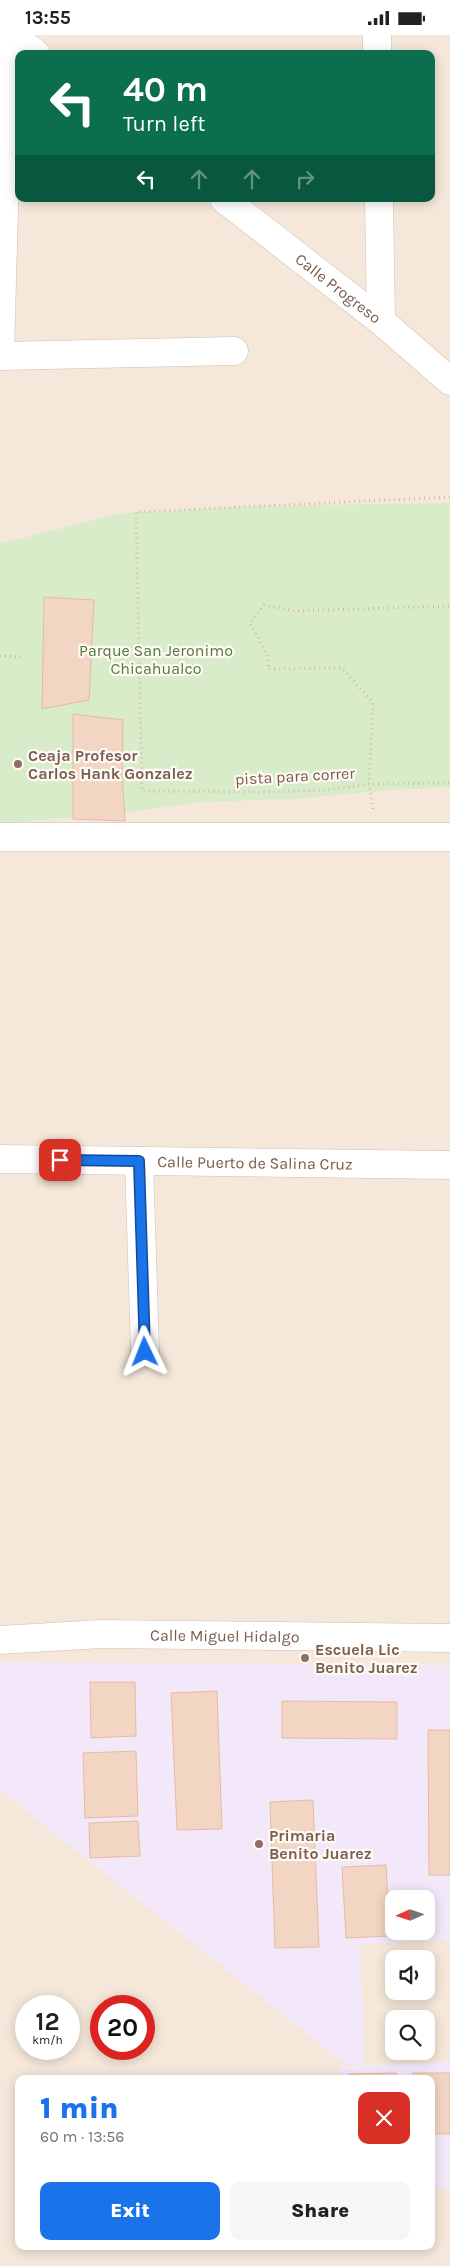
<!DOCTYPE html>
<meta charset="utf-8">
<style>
body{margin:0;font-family:Karla,sans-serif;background:#f6f6f6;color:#202124;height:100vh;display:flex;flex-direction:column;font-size:19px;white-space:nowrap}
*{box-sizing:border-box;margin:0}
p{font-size:16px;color:#757577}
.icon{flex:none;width:28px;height:28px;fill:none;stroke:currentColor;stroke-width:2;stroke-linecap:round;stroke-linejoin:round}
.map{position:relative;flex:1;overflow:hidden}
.sheet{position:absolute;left:15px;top:2040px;width:420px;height:175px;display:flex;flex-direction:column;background:#fff;border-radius:10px;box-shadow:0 2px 12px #0003}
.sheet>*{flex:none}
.hud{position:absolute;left:15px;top:15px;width:420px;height:152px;border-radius:10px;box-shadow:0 2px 12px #0003;background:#0b6e4f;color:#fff;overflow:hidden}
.needle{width:32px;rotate:267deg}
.buttons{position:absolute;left:385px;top:1855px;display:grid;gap:10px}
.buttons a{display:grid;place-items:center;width:50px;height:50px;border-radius:10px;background:#fff;box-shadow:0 2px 12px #0003;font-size:25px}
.speed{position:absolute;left:15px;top:1960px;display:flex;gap:10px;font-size:25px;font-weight:700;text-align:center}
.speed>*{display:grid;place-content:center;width:65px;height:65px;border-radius:50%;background:#fff;box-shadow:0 2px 12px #0003;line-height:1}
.speed small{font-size:12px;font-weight:400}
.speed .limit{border:8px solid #d22;background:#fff;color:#111}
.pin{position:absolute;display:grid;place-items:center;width:42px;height:42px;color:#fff;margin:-21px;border-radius:10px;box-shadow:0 2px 8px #0006}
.me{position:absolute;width:55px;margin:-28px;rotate:358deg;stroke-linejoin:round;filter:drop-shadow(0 0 4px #0008)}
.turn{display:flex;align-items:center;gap:18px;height:105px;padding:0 25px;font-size:22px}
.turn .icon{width:65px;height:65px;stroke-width:2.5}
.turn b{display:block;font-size:35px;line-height:42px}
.lanes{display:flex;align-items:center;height:48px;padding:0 25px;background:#0003;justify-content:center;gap:25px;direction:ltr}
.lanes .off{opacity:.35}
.round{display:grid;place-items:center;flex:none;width:52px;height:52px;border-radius:10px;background:#f6f6f6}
.headline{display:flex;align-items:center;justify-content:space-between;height:85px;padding:0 25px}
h1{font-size:30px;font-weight:800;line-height:38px;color:#1a73e8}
.button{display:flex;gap:10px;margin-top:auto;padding:10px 25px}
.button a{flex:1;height:58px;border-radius:10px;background:#1a73e8;color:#fff;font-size:20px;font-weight:800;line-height:58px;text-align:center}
.button a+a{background:#f6f6f6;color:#202124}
.status{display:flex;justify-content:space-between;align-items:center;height:35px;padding:0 25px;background:#fff;direction:ltr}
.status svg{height:14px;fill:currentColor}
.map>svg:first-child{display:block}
</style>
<div class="status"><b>13:55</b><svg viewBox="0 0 49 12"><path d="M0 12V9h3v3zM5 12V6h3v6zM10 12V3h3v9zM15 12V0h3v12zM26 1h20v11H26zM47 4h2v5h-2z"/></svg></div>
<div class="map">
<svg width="450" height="2231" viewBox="0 0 450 2231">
<rect width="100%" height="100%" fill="#fdf6ec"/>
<path fill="#f5e8da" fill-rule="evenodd" d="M 0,0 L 450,0 L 450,2231 L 0,2231 ZM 19,19 L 431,19 L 431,164 L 19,164 ZM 394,1864 L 426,1864 L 426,1896 L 394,1896 ZM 394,1924 L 426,1924 L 426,1956 L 394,1956 ZM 26,1971 L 69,1971 L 69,2014 L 26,2014 ZM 101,1971 L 144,1971 L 144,2014 L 101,2014 ZM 394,1984 L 426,1984 L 426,2016 L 394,2016 ZM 19,2044 L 431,2044 L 431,2211 L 19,2211 Z"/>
<path fill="#f3e8fa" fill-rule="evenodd" d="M 0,1627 L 450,1630 L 450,1905 L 360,1909 L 365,2028 L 345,2029 L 0,1755 ZM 394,1864 L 426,1864 L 426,1896 L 394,1896 Z
M 450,2027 L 450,2154 L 431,2154 L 431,2044 L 340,2044 L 340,2031 Z"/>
<path fill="#d8ecc9" d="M 450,468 L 450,752 L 391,755 L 293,764 L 201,767 L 128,777 L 0,789 L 0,509 L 121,478 L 259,471 Z"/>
<path fill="#f3d5c3" stroke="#e6bba3" d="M 44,562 L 94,565 L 89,665 L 42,674 Z
M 73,679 L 123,685 L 122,737 L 125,786 L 73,784 Z
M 90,1647 L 135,1647 L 136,1701 L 91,1703 Z
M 217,1656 L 222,1794 L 177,1795 L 171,1658 Z
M 282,1666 L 397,1667 L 397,1704 L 282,1703 Z
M 428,1695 L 450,1695 L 450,1840 L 429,1840 Z
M 136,1716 L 138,1781 L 85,1783 L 83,1718 Z
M 313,1765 L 319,1912 L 275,1913 L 270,1767 Z
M 138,1786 L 140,1821 L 90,1823 L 89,1788 Z
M 386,1830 L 390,1901 L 346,1903 L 342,1832 Z
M 396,2038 L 396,2044 L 349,2044 L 349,2039 Z
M 413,2038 L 450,2038 L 450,2099 L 431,2099 L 431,2044 L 413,2044 Z"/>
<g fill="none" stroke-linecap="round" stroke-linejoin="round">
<defs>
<g id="minor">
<path d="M 12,0 L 36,19"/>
<path d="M 377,0 L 377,19"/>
<path id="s1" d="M 224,164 L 381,286 L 450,346"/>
<path d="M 379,164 L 381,286"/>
<path d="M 0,316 L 9,0"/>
<path d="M 0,321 L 234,316"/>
<path d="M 0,802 L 450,802"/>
<path id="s2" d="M 0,1124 L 450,1130"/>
<path d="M 139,1126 L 145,1317"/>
<path id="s3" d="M 0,1605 L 101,1599 L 450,1603"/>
</g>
</defs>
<use href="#minor" stroke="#d1beb0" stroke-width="29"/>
<path stroke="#d9b8a5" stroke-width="3" stroke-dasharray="1 4" stroke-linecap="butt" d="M 450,462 L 136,477 L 142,756 L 265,757 L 326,755 L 369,749 L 450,748
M 0,621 L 25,622
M 373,774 L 369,749 L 373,668 L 342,633 L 268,634 L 267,619 L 250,588 L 264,570 L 295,576 L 450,571"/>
<use href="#minor" stroke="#fff" stroke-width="28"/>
</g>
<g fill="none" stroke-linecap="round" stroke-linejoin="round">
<defs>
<path id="route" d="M 60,1125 L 139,1126 L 145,1317"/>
</defs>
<use href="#route" stroke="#114b97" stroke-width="12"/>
<use href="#route" stroke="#1a73e8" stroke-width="9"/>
</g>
<g fill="#8d6e63" stroke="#fffaf3" stroke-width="2">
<circle cx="18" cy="729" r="5"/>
<circle cx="305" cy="1623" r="5"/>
<circle cx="259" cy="1809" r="5"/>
</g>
<g text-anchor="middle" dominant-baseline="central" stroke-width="4.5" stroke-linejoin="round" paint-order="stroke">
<g font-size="16" fill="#7a5c4d" stroke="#fffaf3">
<text stroke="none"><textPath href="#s1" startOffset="145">Calle Progreso</textPath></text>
<text transform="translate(295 741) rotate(-3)">pista para correr</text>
<text stroke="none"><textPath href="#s2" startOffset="255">Calle Puerto de Salina Cruz</textPath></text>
<text stroke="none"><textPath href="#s3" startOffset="225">Calle Miguel Hidalgo</textPath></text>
</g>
<g font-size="16" fill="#537a41" stroke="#fffaf3">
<text x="156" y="615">Parque San Jeronimo<tspan x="156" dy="18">Chicahualco</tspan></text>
</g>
<g font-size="16" font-weight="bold" fill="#785e54" stroke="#fffaf3" text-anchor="start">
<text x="28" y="720">Ceaja Profesor<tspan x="28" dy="18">Carlos Hank Gonzalez</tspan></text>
<text x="315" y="1614">Escuela Lic<tspan x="315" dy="18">Benito Juarez</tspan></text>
<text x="269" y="1800">Primaria<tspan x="269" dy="18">Benito Juarez</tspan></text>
</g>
</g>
</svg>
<div class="buttons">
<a><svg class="needle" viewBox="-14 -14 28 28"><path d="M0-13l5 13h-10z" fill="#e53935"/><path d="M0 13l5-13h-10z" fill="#757577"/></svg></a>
<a><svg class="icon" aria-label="sound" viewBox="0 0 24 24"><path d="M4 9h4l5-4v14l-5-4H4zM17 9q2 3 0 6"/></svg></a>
<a><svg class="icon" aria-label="search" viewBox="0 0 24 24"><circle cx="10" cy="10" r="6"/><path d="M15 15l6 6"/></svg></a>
</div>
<div class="speed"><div>12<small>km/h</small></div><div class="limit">20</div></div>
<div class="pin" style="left:60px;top:1125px;background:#d93025"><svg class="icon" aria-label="arrive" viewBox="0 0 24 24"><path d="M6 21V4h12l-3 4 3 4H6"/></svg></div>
<svg class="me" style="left:145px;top:1317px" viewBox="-20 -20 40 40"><path d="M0-17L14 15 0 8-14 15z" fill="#1a73e8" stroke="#fff" stroke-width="4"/></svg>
<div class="hud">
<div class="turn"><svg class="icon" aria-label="left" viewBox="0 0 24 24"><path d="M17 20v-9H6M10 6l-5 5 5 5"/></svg><div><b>40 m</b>Turn left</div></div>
<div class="lanes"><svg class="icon" aria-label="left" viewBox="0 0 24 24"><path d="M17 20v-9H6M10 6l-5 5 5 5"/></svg><svg class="icon off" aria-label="ahead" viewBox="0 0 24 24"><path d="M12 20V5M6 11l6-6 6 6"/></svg><svg class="icon off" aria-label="ahead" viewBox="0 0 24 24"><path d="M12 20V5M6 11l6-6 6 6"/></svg><svg class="icon off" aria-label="right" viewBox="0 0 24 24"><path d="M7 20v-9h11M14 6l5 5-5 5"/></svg></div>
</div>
<section class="sheet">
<div class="headline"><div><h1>1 min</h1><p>60 m · 13:56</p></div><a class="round" style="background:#d93025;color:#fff"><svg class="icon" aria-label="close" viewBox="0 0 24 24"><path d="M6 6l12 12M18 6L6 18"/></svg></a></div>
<div class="button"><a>Exit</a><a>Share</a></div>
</section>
</div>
